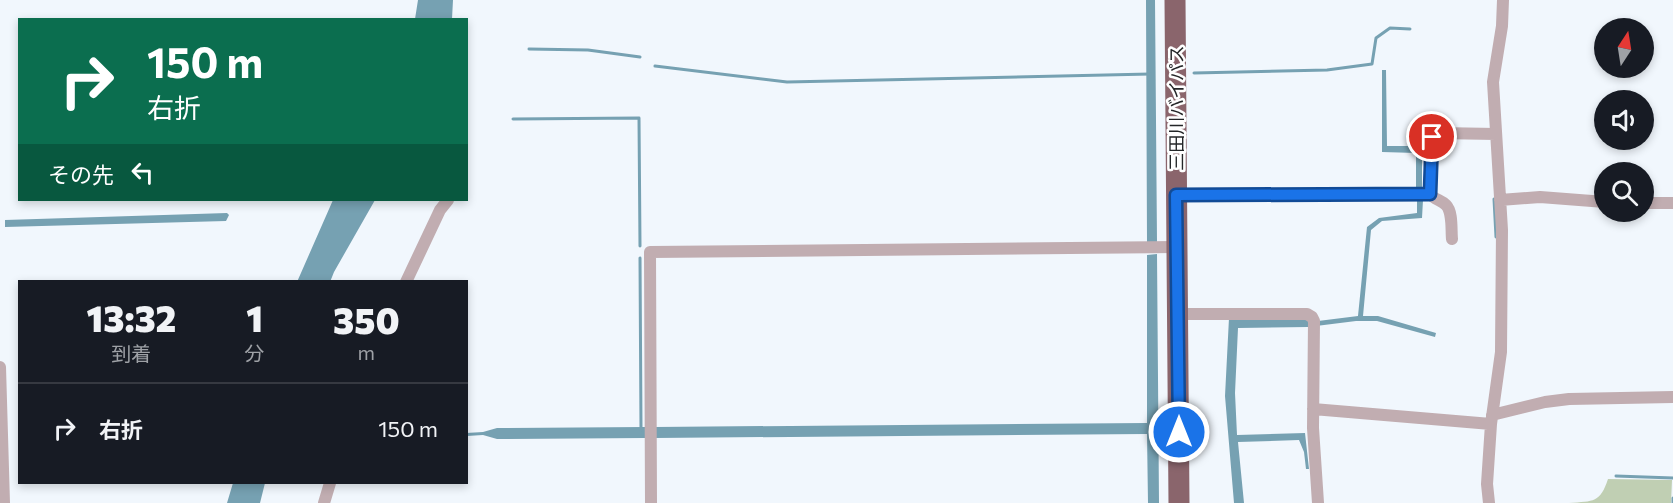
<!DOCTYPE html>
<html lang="ja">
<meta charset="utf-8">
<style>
body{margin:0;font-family:Commissioner,"Noto Sans JP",sans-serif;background:#20242c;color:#f1f3f6;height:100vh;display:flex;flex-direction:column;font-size:22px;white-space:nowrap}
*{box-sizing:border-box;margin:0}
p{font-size:20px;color:#9ea1a6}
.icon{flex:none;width:33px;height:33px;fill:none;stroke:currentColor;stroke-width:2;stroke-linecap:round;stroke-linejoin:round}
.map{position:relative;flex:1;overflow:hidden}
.panel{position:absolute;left:18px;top:280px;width:450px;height:204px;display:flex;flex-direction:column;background:#171b24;border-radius:0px;box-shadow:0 3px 9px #0003}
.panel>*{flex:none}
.guide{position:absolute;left:18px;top:18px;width:450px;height:183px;border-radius:0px;box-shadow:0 3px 9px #0003;background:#0b6e4f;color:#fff;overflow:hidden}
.needle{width:39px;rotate:12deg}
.buttons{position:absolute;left:1594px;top:18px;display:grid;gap:12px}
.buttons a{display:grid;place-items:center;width:60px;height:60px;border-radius:50%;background:#171b24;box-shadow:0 3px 9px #0003;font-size:30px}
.pin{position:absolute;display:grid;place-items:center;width:51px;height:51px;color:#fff;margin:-26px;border:3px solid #fff;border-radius:50%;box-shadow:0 2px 6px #0007}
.me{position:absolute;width:66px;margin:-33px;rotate:0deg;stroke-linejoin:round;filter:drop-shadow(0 0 4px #0008)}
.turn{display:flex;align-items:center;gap:21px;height:126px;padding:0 30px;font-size:27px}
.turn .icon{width:78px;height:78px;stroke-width:2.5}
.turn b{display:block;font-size:42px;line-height:51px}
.then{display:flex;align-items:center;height:57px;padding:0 30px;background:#0003;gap:12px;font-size:22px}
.eta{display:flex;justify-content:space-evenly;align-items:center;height:102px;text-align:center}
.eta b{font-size:36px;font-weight:800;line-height:42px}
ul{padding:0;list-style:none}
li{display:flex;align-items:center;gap:18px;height:90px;padding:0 30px;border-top:2px solid #363941}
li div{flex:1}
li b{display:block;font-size:22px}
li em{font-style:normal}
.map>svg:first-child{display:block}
</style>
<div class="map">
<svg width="1673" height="503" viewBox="0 0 1673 503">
<rect width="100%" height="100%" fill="#f1f7fd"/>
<path fill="#c0cfb3" d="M 1608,479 L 1672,480 L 1671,503 L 1569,503 C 1594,501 1600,503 1608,479 Z"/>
<path fill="#76a1b2" d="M 418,0 L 453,0 L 452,19 L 415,19 Z
M 1146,0 L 1155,0 L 1157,242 L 1147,242 Z
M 1382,70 L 1386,70 L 1387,146 L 1422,146 L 1422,188 L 1416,188 L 1416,153 L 1382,152 Z
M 333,200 L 375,200 L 334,272 L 330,282 L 297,282 Z
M 1417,200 L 1423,200 L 1422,218 L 1382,221 L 1371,230 L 1363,316 L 1378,316 L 1436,333 L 1435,337 L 1377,321 L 1356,321 L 1308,327 L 1238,328 L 1235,393 L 1237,435 L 1305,433 L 1309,469 L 1306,469 L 1304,452 L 1299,440 L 1238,442 L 1244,503 L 1234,503 L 1225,396 L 1229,318 L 1306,319 L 1310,322 L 1358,316 L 1367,227 L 1379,218 L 1417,213 Z
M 227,213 L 229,215 L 226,221 L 5,227 L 5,220 Z
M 1157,254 L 1159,503 L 1148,503 L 1147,434 L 655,438 L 655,427 L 1147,423 L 1147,255 Z
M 645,427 L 645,438 L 497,439 L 483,435 L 467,436 L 466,433 L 483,432 L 497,428 Z
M 233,483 L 265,483 L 260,503 L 227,503 Z"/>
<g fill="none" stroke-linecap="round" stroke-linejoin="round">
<path stroke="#76a1b2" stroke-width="3" d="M 529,49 L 588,50 L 640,57
M 655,66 L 787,82 L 1150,74
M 1194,73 L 1327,70 L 1372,64 L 1376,38 L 1390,28 L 1410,29
M 513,119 L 639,118 L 640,246
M 1494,199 L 1496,237
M 640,258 L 641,430
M 1616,476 L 1673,478
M 1673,503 L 1673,498"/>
<path stroke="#c1adb1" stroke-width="12" d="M 1176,194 L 1430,194 C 1435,200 1441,200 1446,205 C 1453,212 1451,230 1452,239
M 1430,194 L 1432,137 L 1438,133 L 1496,134
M 1500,200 L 1540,197 L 1605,202
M 1644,203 L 1673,203
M 406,282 L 440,210 L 448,200
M 1178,314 L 1307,314 L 1312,317 L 1314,321 L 1313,428 L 1318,503
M 0,367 L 4,503
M 1313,409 L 1491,424
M 1492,415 L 1545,402 L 1569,399 L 1673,397
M 324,503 L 330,483
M 651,503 L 650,252 L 1177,247
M 1489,503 L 1487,484 L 1491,424 L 1501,352 L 1502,230 L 1493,82 L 1502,26 L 1503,0"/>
<path stroke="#8a656c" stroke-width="21" d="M 1175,0 L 1179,503"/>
</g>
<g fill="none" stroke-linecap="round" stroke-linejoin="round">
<defs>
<path id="route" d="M 1179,432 L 1176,195 L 1430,194 L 1432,137"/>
</defs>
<use href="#route" stroke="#114b97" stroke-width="15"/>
<use href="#route" stroke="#1a73e8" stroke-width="10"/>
</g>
<g text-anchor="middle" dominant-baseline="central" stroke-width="5" stroke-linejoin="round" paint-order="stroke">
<g font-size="18" fill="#242628" stroke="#fff">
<text transform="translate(1176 108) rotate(-90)">三田川バイパス</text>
</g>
</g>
</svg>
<div class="buttons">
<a><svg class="needle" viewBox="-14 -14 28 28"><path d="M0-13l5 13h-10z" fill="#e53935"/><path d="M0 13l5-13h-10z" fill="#9ea1a6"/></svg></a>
<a><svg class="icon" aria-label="sound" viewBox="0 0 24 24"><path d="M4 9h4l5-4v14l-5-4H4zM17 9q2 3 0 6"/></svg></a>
<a><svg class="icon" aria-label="search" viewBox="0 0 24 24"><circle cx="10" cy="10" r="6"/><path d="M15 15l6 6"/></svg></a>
</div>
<div class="pin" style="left:1432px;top:137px;background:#d93025"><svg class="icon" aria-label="arrive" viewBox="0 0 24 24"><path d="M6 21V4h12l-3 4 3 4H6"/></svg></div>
<svg class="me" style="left:1179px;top:432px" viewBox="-20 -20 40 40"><circle r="17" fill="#1a73e8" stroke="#fff" stroke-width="3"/><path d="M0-11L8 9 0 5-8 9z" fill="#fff"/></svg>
<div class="guide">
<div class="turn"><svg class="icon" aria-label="right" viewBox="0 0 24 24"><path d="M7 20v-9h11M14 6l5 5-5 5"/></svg><div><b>150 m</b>右折</div></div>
<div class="then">その先<svg class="icon" aria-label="left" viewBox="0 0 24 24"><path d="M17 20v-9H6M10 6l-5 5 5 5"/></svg></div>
</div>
<section class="panel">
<div class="eta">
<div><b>13:32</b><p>到着</p></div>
<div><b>1</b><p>分</p></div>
<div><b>350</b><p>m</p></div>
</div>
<ul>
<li><svg class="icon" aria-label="right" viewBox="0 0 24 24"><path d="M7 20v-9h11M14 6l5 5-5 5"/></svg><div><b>右折</b></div><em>150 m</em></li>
</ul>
</section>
</div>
